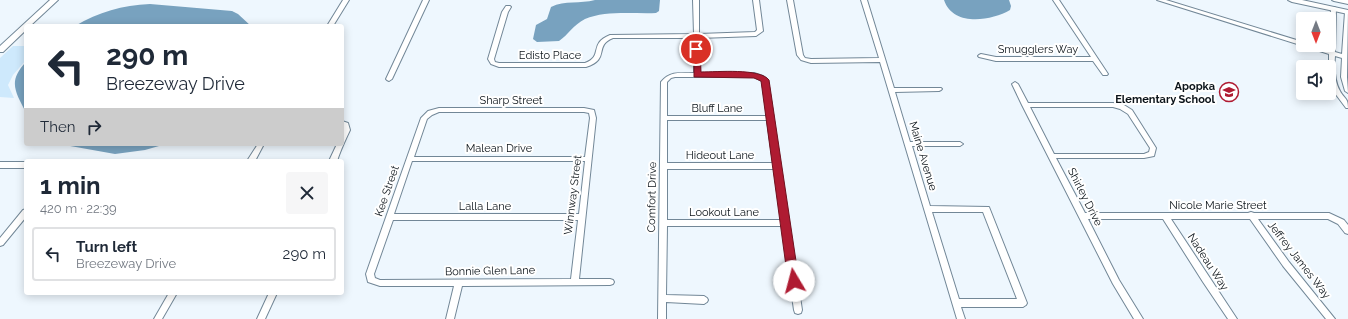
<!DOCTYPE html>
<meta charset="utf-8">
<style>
body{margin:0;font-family:Raleway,sans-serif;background:#f6f6f7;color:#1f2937;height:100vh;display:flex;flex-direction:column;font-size:15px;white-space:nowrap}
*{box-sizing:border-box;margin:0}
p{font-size:13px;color:#747a83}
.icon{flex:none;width:22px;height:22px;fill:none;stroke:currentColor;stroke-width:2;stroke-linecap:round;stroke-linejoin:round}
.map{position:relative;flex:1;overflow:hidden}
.details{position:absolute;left:24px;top:159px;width:320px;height:136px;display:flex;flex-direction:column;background:#fff;border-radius:4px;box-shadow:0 2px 10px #0003}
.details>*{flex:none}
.banner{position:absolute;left:24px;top:24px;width:320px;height:122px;border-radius:4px;box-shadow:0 2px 10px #0003;background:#fff;color:#1f2937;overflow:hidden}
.needle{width:26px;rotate:180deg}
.buttons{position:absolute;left:1296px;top:12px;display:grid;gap:8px}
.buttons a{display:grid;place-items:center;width:40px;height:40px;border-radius:4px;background:#fff;box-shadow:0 2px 10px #0003;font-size:20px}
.pin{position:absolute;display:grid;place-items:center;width:34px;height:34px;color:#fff;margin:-17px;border:2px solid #fff;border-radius:50%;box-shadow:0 1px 4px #0007}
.me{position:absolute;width:44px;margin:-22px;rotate:352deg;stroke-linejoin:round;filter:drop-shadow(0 0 3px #0008)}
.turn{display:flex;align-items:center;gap:14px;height:84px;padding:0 16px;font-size:18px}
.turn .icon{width:52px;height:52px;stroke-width:2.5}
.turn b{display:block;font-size:28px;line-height:34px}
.then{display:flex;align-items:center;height:38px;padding:0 16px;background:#0003;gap:8px;font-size:15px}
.round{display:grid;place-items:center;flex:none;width:42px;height:42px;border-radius:4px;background:#f6f6f7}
.overview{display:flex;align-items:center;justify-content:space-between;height:68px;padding:0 16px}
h1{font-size:24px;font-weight:700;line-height:30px}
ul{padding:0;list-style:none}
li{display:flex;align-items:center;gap:12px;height:54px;margin:0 8px 6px;padding:0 8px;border:2px solid #e0e1e3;border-radius:4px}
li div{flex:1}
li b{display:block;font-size:15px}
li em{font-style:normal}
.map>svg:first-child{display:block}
</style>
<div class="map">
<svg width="1348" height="319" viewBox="0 0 1348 319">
<rect width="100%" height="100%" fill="#eef7fe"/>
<path fill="#cee9fc" d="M 13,46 L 26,46 L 26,60 L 13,75 L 8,85 L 14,98 L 0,97 L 0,58 Z"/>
<path fill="#78a2bf" d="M 595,0 L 660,0 L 659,11 L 656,13 C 634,14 606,10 585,19 C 573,25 568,35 559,41 L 537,42 L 533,39 L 536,25 L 547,19 L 551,7 C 565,0 580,4 595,0 Z
M 944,0 L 1009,0 L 1011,6 L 1010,10 C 991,21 953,27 944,0 Z
M 150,4 L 232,11 L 238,14 L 251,26 L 75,26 C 99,12 122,5 150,4 Z
M 26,62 L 26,113 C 16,92 7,82 26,62 Z
M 59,144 L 166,144 L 145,150 L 115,154 Z"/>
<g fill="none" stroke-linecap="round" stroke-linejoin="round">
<defs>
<path id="minor" d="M 343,0 L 349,0 L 333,26 L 327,26 Z
M 423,0 L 429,0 L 392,79 L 389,81 L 387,80 L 386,79 Z
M 693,0 L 699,0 L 699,34 L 755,32 L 757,30 L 753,0 L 759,0 L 763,31 L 756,36 L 699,38 L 700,73 L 754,73 L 763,76 L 768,80 L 802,310 L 801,313 L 798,314 L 795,313 L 794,310 L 782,226 L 667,226 L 666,295 L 704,296 L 707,298 L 708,300 L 707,302 L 704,304 L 666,302 L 666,319 L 658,319 L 661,82 C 670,71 681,73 694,73 L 694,38 L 613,38 C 593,46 611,59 586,67 L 499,67 L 491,64 L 488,59 L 502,12 L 506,6 L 510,6 L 511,7 L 508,12 L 494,59 L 495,62 L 499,63 L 585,63 C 604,56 588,44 610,35 L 694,34 ZM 675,77 L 754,77 L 762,81 L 767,116 L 667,116 L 667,82 L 671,78 ZM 667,120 L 767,120 L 773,163 L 667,163 ZM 667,169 L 774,169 L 781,220 L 667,220 Z
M 787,0 L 793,0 L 803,55 L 805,58 L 811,59 L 879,58 L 861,0 L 867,0 L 894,88 L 941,88 L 942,89 L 941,90 L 939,91 L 895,92 L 910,142 L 960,142 L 963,144 L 960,146 L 912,146 L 930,206 L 989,207 L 1027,303 L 1026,305 L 1023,307 L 961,307 L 965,319 L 957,319 L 880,62 L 811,63 L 801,60 L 797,55 ZM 932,212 L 983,212 L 1017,299 L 959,299 Z
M 1053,0 L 1059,0 L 1108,74 L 1107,75 L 1103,75 L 1093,61 L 996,61 L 979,57 L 978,56 L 979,55 L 981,54 L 996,57 L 1091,57 Z
M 1157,0 L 1166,0 L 1303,42 L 1303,45 L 1313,45 L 1329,50 L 1331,9 L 1334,7 L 1336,8 L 1335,52 L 1342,54 L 1345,12 L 1348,10 L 1347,77 L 1348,93 L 1345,91 L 1341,77 L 1342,58 L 1335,56 C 1334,68 1334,80 1340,91 C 1344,99 1348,97 1348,108 L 1346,108 L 1334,92 L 1329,77 L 1329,54 Z
M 1015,82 L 1018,84 L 1028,103 L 1113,103 L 1124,105 L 1132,110 L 1156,148 L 1154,156 L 1144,158 L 1056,158 L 1085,213 L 1248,213 L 1251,212 L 1254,213 L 1329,213 L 1344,220 L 1348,225 L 1348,234 L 1345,233 L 1338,224 L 1328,219 L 1258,219 L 1289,262 L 1335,319 L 1326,319 L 1283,266 L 1250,219 L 1171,219 L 1237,319 L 1228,319 L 1203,282 L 1163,219 L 1088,219 L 1119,280 L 1143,319 L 1134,319 L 1113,284 L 1022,105 L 1012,84 ZM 1030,107 L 1113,107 L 1120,109 L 1128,114 L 1150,148 L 1149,152 L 1144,154 L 1054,154 Z
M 439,108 L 584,108 L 594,110 L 596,118 L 579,279 L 610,279 L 613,280 L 614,282 L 613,284 L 610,285 L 462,286 L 454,319 L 446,319 L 454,286 L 380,286 L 368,282 L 366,274 L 421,118 L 428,111 ZM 439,112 L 584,112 L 589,113 L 590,118 L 585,157 L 414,157 L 427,119 L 432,115 ZM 412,161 L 585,161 L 579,214 L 394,214 ZM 393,220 L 578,220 L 571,279 L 380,280 L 375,278 L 374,274 Z
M 342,121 L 348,123 L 350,130 C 345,141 341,149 337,161 L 329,161 L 337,144 L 342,144 L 342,134 L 344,130 Z
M 258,144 L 264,144 L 255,161 L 247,161 Z
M 0,162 L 26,162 L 26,168 L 0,168 Z
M 26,209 L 26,217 L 3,245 L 0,246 L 0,238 L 23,210 Z
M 169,293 L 177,293 L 162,319 L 154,319 Z
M 269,293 L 277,293 L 265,319 L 257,319 Z"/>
<path id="major" d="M 50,0 L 58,0 L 30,26 L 26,26 L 26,30 L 3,52 L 0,52 L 0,46 Z
M 1288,0 L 1302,0 L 1348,10 L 1348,14 L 1292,2 Z
M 1332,0 L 1348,0 L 1348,4 L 1334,1 Z"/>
</defs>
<use href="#minor" stroke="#728797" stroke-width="2"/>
<use href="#major" stroke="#728797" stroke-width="2"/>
<use href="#minor" fill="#fff" fill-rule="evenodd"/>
<use href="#major" fill="#fff" fill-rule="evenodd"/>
</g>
<path fill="#af1b32" stroke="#721220" d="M 694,47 L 699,47 L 700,49 L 701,72 C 717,72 760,68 769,80 L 799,281 L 797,284 L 794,285 L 790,284 L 788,281 L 761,81 L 754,78 L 694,77 Z"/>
<defs>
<symbol id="school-ring" viewBox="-11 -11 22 22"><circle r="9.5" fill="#fff" stroke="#af1b32" stroke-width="1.5"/><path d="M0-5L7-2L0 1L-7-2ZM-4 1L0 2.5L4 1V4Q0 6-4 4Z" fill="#af1b32"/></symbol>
</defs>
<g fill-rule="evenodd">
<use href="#school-ring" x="1218" y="81" width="22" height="22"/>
</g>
<g text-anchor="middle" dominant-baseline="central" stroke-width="4" stroke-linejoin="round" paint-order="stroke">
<g font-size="11" fill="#0c141a" stroke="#fff">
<text x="1038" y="49">Smugglers Way</text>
<text x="550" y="55">Edisto Place</text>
<text x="511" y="100">Sharp Street</text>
<text x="717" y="108">Bluff Lane</text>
<text x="499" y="148">Malean Drive</text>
<text x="720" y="155">Hideout Lane</text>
<text transform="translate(923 156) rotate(73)">Maine Avenue</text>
<text transform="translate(387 191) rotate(-71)">Kee Street</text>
<text transform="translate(573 195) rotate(-83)">Winnway Street</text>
<text transform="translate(652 197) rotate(-89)">Comfort Drive</text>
<text transform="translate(1085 197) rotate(63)">Shirley Drive</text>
<text x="1218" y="205">Nicole Marie Street</text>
<text x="485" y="206">Lalla Lane</text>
<text x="724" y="212">Lookout Lane</text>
<text transform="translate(1299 260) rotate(52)">Jeffrey James Way</text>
<text transform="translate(1208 262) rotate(57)">Nadeau Way</text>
<text transform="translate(490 271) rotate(-1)">Bonnie Glen Lane</text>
</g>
<g font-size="11" font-weight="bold" fill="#0c141a" stroke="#fff" text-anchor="end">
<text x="1215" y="86">Apopka<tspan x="1215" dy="13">Elementary School</tspan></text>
</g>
</g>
</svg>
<div class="buttons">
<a><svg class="needle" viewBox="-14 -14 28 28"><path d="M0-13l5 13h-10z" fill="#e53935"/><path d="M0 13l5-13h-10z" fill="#747a83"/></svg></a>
<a><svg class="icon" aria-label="sound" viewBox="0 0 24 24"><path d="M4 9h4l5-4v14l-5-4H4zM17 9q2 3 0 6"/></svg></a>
</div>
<div class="pin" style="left:696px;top:49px;background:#d93025"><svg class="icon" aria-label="arrive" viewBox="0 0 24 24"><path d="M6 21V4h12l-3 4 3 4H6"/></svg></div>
<svg class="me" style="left:794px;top:281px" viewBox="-20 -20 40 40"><circle r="19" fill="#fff"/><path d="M0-13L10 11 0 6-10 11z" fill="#af1b32"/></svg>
<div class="banner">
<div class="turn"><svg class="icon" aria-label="left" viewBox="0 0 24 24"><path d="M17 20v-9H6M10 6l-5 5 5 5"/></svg><div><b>290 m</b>Breezeway Drive</div></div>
<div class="then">Then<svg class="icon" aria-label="right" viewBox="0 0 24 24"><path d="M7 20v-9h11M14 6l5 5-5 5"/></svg></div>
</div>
<section class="details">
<div class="overview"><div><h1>1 min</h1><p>420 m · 22:39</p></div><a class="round"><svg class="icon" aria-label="close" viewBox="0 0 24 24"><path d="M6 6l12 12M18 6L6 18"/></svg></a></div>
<ul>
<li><svg class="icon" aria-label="left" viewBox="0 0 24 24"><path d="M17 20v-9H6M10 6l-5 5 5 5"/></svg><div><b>Turn left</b><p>Breezeway Drive</p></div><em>290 m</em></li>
</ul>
</section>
</div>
